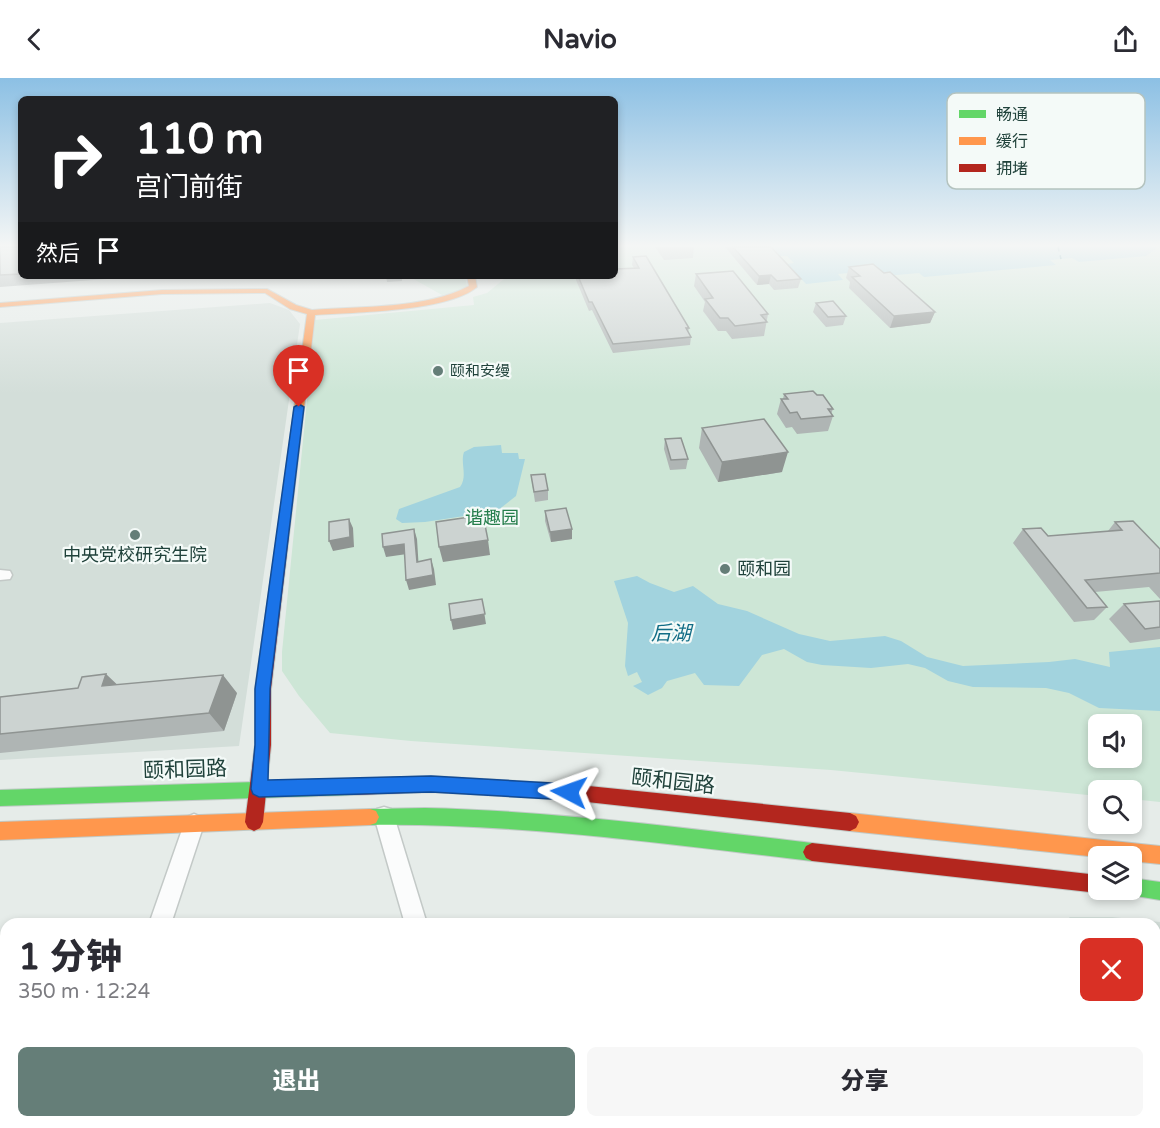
<!DOCTYPE html>
<html lang="zh">
<meta charset="utf-8">
<style>
body{margin:0;font-family:"Varela Round","Noto Sans SC",sans-serif;background:#f7f7f7;color:#2b2b33;height:100vh;display:flex;flex-direction:column;font-size:22px;white-space:nowrap}
*{box-sizing:border-box;margin:0}
p{font-size:20px;color:#7c7c81}
.icon{flex:none;width:33px;height:33px;fill:none;stroke:currentColor;stroke-width:2;stroke-linecap:round;stroke-linejoin:round}
.map{position:relative;flex:1;overflow:hidden}
.details{position:absolute;left:0px;top:840px;width:1161px;height:210px;display:flex;flex-direction:column;background:#fff;border-radius:18px 18px 0 0;box-shadow:0 3px 9px #0003}
.details>*{flex:none}
.hud{position:absolute;left:18px;top:18px;width:600px;height:183px;border-radius:9px;box-shadow:0 3px 9px #0003;background:#202124;color:#fff;overflow:hidden}
.buttons{position:absolute;left:1088px;top:636px;display:grid;gap:12px}
.buttons a{display:grid;place-items:center;width:54px;height:54px;border-radius:9px;background:#fff;box-shadow:0 3px 9px #0003;font-size:30px}
.pin{position:absolute;display:grid;place-items:center;width:51px;height:51px;color:#fff;margin:-62px -26px;border-radius:50% 50% 50% 0;rotate:-45deg;box-shadow:0 0 6px #0007}
.pin .icon{rotate:45deg}
.me{position:absolute;width:66px;margin:-33px;rotate:274deg;stroke-linejoin:round;filter:drop-shadow(0 0 4px #0008)}
.turn{display:flex;align-items:center;gap:21px;height:126px;padding:0 18px;font-size:27px}
.turn .icon{width:78px;height:78px;stroke-width:2.5}
.turn b{display:block;font-size:42px;line-height:51px}
.then{display:flex;align-items:center;height:57px;padding:0 18px;background:#0003;gap:12px;font-size:22px}
.round{display:grid;place-items:center;flex:none;width:63px;height:63px;border-radius:9px;background:#f7f7f7}
.head{display:flex;align-items:center;justify-content:space-between;height:102px;padding:0 18px}
h1{font-size:36px;font-weight:800;line-height:45px}
.action{display:flex;gap:12px;margin-top:auto;padding:12px 18px}
.action a{flex:1;height:69px;border-radius:9px;background:#657e78;color:#fff;font-size:24px;font-weight:800;line-height:69px;text-align:center}
.action a+a{background:#f7f7f7;color:#2b2b33}
header{display:flex;justify-content:space-between;align-items:center;height:78px;padding:0 18px;background:#fff;font-size:27px;font-weight:800}
.map>svg:first-child{display:block}
</style>
<header><svg class="icon" aria-label="back" viewBox="0 0 24 24"><path d="M15 5l-7 7 7 7"/></svg>Navio<svg class="icon" aria-label="share" viewBox="0 0 24 24"><path d="M12 15V3M7 8l5-5 5 5M5 13v7h14v-7"/></svg></header>
<div class="map">
<svg width="1160" height="1050" viewBox="0 0 1160 1050">
<rect width="100%" height="100%" fill="#e6ece9"/>
<path fill="#d3ded9" d="M 270,225 L 289,232 L 300,246 L 239,668 L 0,682 L 0,245 Z
M 1069,839 L 1112,839 L 1160,844 L 1160,980 L 1155,973 L 1155,846 L 1073,846 Z"/>
<path fill="#cde6d6" fill-rule="evenodd" d="M 615,169 L 1160,169 L 1160,724 L 1131,721 L 1131,712 L 1098,712 L 1098,718 L 831,692 L 411,663 L 330,655 L 299,618 L 282,593 L 282,574 L 315,242 L 474,227 L 473,219 L 487,215 L 504,201 L 504,198 L 615,198 ZM 1098,646 L 1131,646 L 1131,680 L 1098,680 Z
M 408,198 L 465,198 L 467,208 L 462,213 L 442,217 Z"/>
<path fill="#a2d3de" d="M 774,169 L 1158,169 L 1146,178 L 1079,184 L 1072,180 L 1050,182 L 1056,187 L 924,199 L 919,195 L 874,199 L 869,193 L 838,196 L 843,202 L 806,206 L 787,186 L 794,185 L 787,178 L 779,178 Z
M 501,367 L 502,375 L 518,375 L 519,381 L 525,381 L 516,418 L 497,433 L 425,444 L 402,445 L 396,441 L 399,431 L 460,409 C 468,398 460,385 464,374 L 474,369 Z
M 637,498 L 650,505 L 674,514 L 693,508 L 718,526 L 747,533 L 799,556 L 830,563 L 885,558 L 901,563 L 927,579 L 963,588 L 1049,584 L 1075,581 L 1110,589 L 1109,574 L 1160,569 L 1160,633 L 1099,630 L 1069,615 L 1046,610 L 973,609 L 948,603 L 925,590 L 908,586 L 871,590 L 822,587 L 807,584 L 784,571 L 762,577 L 739,608 L 704,607 L 695,595 L 667,603 L 662,610 L 648,617 L 633,608 L 642,604 L 637,594 L 628,598 L 625,588 L 628,545 L 614,503 Z"/>
<g fill="none" stroke-linecap="round" stroke-linejoin="round">
<path stroke="#126d86" stroke-width="1.5" stroke-dasharray="4.5 4" stroke-linecap="butt" d="M 1058,169 L 1061,181"/>
<defs>
<path id="street" d="M 0,492 L 10,493 L 12,497 L 10,501 L 0,502 Z
M 384,729 L 391,731 L 394,738 L 427,846 L 405,846 L 374,738 L 377,731 Z
M 194,736 L 201,739 L 204,746 L 171,846 L 149,846 L 184,746 L 187,739 Z
M 6,1039 L 6,1044 L 36,1044 L 33,1050 L 0,1050 L 2,1041 Z
M 385,1044 L 411,1044 L 410,1050 L 384,1050 Z"/>
<path id="fast" d="M 351,701 L 357,703 L 359,709 L 357,715 L 351,717 L 0,728 L 0,712 Z
M 425,730 C 555,733 683,750 812,765 L 818,768 L 821,774 L 818,780 L 812,783 C 665,766 519,745 370,747 L 364,745 L 361,739 L 364,733 L 370,731 Z
M 1131,800 L 1160,804 L 1160,822 L 1124,816 L 1123,812 L 1131,812 Z"/>
<path id="slow" d="M 467,198 L 475,198 L 477,209 C 447,234 355,234 315,237 L 289,457 L 283,461 L 277,457 L 307,236 L 290,231 L 265,215 L 162,216 L 0,229 L 0,225 L 162,212 L 267,211 L 296,227 L 312,232 C 360,228 426,231 469,208 Z
M 370,731 L 376,733 L 379,739 L 376,745 L 370,747 L 0,762 L 0,744 Z
M 850,735 L 1160,768 L 1160,786 L 1131,783 L 1131,778 L 1098,779 L 850,753 L 844,750 L 841,744 L 844,738 Z"/>
<path id="jam" d="M 283,453 L 289,457 L 271,611 L 271,667 L 263,744 L 260,750 L 254,753 L 248,750 L 245,744 L 255,667 L 255,611 L 277,457 Z
M 431,698 L 569,706 L 850,735 L 856,738 L 859,744 L 856,750 L 850,753 L 569,722 L 431,714 L 351,717 L 345,715 L 343,709 L 345,703 L 351,701 Z
M 812,765 L 1098,797 L 1098,812 L 1105,812 L 1098,815 L 812,783 L 806,780 L 803,774 L 806,768 Z"/>
</defs>
<use href="#street" stroke="#c3c9c7" stroke-width="3"/>
<use href="#fast" stroke="#c1cac7" stroke-width="2"/>
<use href="#slow" stroke="#c1cac7" stroke-width="2"/>
<use href="#jam" stroke="#c1cac7" stroke-width="2"/>
<use href="#street" fill="#fbfcfc" fill-rule="evenodd"/>
<use href="#fast" fill="#63d668" fill-rule="evenodd"/>
<use href="#slow" fill="#ff974d" fill-rule="evenodd"/>
<use href="#jam" fill="#b3261e" fill-rule="evenodd"/>
</g>
<path fill="#afb5b4" d="M 0,169 L 21,169 L 21,198 L 147,198 L 0,209 Z
M 655,169 L 694,169 L 693,180 L 664,182 Z
M 725,169 L 771,169 L 801,201 L 798,210 L 774,212 L 769,206 L 757,207 Z
M 633,179 L 689,250 L 688,255 L 691,259 L 690,267 L 613,275 L 592,232 L 589,233 L 576,202 L 576,198 L 615,198 L 634,190 L 632,187 Z
M 849,189 L 935,234 L 930,245 L 890,250 L 849,210 L 850,204 L 846,200 Z
M 696,196 L 768,236 L 764,258 L 732,261 L 726,253 L 718,253 L 703,233 L 705,224 L 694,208 Z
M 386,198 L 402,198 L 402,203 L 387,204 Z
M 816,225 L 846,238 L 843,247 L 826,249 L 813,234 Z
M 784,316 L 817,317 L 833,331 L 831,336 L 833,338 L 828,353 L 797,356 L 792,349 L 786,350 L 777,336 L 781,321 L 783,321 Z
M 702,350 L 782,394 L 718,404 L 699,370 Z
M 665,361 L 688,381 L 686,391 L 670,392 L 664,371 Z
M 531,397 L 548,412 L 548,422 L 535,424 Z
M 545,433 L 572,461 L 551,464 L 545,443 Z
M 1115,444 L 1160,471 L 1160,521 L 1149,509 L 1095,514 L 1107,529 L 1094,542 L 1074,544 L 1013,465 L 1023,451 L 1048,458 L 1108,453 Z
M 1160,523 L 1160,561 L 1130,565 L 1109,541 L 1124,526 Z
M 117,607 L 237,615 L 224,653 L 0,675 L 0,619 Z"/>
<path fill="#8f9492" d="M 771,197 L 769,206 L 757,207 L 759,198 Z
M 935,234 L 930,245 L 890,250 L 894,238 Z
M 788,374 L 782,394 L 718,404 L 722,384 Z
M 349,441 L 353,450 L 354,469 L 333,473 L 329,463 Z
M 414,451 L 417,461 L 419,493 L 417,484 Z
M 572,451 L 572,461 L 551,464 L 550,454 Z
M 488,462 L 490,477 L 443,484 L 439,469 Z
M 404,466 L 407,476 L 386,479 L 383,469 Z
M 431,481 L 434,491 L 436,507 L 409,512 L 406,502 Z
M 482,521 L 486,546 L 453,552 L 451,542 Z
M 106,596 L 125,614 L 102,608 Z
M 223,597 L 237,615 L 224,653 L 209,635 Z"/>
<path fill="#ccd3d1" stroke="#8f9492" stroke-width="1.5" d="M 0,169 L 21,169 L 21,196 L 0,197 Z
M 733,169 L 771,169 L 801,201 L 777,203 L 771,197 L 759,198 Z
M 646,178 L 689,250 L 686,250 L 691,259 L 613,266 L 592,224 L 589,224 L 578,198 L 615,198 L 615,191 L 639,190 L 633,179 Z
M 873,186 L 884,195 L 890,194 L 935,234 L 894,238 L 852,199 L 860,198 L 849,189 Z
M 733,193 L 768,236 L 761,237 L 767,244 L 735,248 L 728,240 L 720,240 L 705,221 L 713,220 L 696,196 Z
M 833,223 L 846,238 L 828,239 L 816,225 Z
M 813,313 L 817,317 L 823,317 L 833,331 L 828,331 L 833,338 L 801,341 L 797,334 L 790,335 L 781,321 L 788,321 L 784,316 Z
M 764,341 L 788,374 L 722,384 L 702,350 Z
M 681,360 L 688,381 L 671,382 L 665,361 Z
M 545,396 L 548,412 L 534,414 L 531,397 Z
M 566,430 L 572,451 L 550,454 L 545,433 Z
M 483,437 L 488,462 L 439,469 L 436,444 Z
M 349,441 L 350,459 L 329,463 L 329,444 Z
M 1133,443 L 1160,471 L 1160,495 L 1085,502 L 1107,529 L 1087,530 L 1023,451 L 1041,450 L 1048,458 L 1122,452 L 1115,444 Z
M 414,451 L 417,484 L 431,481 L 433,497 L 406,502 L 404,466 L 383,469 L 382,456 Z
M 482,521 L 485,536 L 451,542 L 449,526 Z
M 1160,523 L 1160,549 L 1145,551 L 1124,526 Z
M 106,596 L 102,608 L 223,597 L 209,635 L 0,656 L 0,619 L 78,610 L 82,599 Z"/>
<linearGradient id="sky" x2="0" y2="1"><stop stop-color="#8cc0e4"/><stop offset="0.53" stop-color="#f4f6f5"/><stop offset="1" stop-color="#f4f6f5" stop-opacity="0"/></linearGradient>
<rect width="1160" height="316" fill="url(#sky)"/>
<path fill="#1a73e8" stroke="#114b97" stroke-width="1.5" d="M 299,326 L 304,329 L 270,611 L 268,702 L 431,698 L 569,706 L 575,708 L 577,714 L 575,719 L 569,722 L 431,714 L 259,719 L 253,716 L 251,711 L 255,667 L 255,611 L 294,329 Z"/>
<g fill="#657e78" stroke="#f4faf8" stroke-width="2">
<circle cx="438" cy="293" r="6"/>
<circle cx="135" cy="457" r="6"/>
<circle cx="725" cy="491" r="6"/>
</g>
<g text-anchor="middle" dominant-baseline="central" stroke-width="4.5" stroke-linejoin="round" paint-order="stroke">
<g font-size="15" fill="#20423b" stroke="#f4faf8" text-anchor="start">
<text x="450" y="293">颐和安缦</text>
</g>
<g font-size="18" fill="#257e4c" stroke="#f4faf8">
<text x="492" y="440">谐趣园</text>
</g>
<g font-size="18" fill="#20423b" stroke="#f4faf8">
<text x="135" y="477">中央党校研究生院</text>
<text x="737" y="491" text-anchor="start">颐和园</text>
</g>
<g font-size="20" font-style="italic" fill="#126d86" stroke="#f4faf8">
<text x="671" y="556">后湖</text>
</g>
<g font-size="21" fill="#20423b" stroke="#f4faf8">
<text transform="translate(185 692) rotate(-2)">颐和园路</text>
<text transform="translate(673 704) rotate(6)">颐和园路</text>
</g>
</g>
<rect x="947" y="15" width="198" height="96" rx="9" fill="#f4faf8" stroke="#b4c3bf" stroke-width="1.5"/>
<rect x="959" y="32" width="27" height="8" fill="#63d668"/>
<rect x="959" y="59" width="27" height="8" fill="#ff974d"/>
<rect x="959" y="86" width="27" height="8" fill="#b3261e"/>
<g font-size="16" fill="#20423b">
<text x="996" y="42">畅通</text>
<text x="996" y="69">缓行</text>
<text x="996" y="96">拥堵</text>
</g>
</svg>
<div class="buttons">
<a><svg class="icon" aria-label="sound" viewBox="0 0 24 24"><path d="M4 9h4l5-4v14l-5-4H4zM17 9q2 3 0 6"/></svg></a>
<a><svg class="icon" aria-label="search" viewBox="0 0 24 24"><circle cx="10" cy="10" r="6"/><path d="M15 15l6 6"/></svg></a>
<a><svg class="icon" aria-label="layers" viewBox="0 0 24 24"><path d="M12 4l9 5-9 5-9-5zM3 14l9 5 9-5"/></svg></a>
</div>
<div class="pin" style="left:299px;top:329px;background:#d93025"><svg class="icon" aria-label="arrive" viewBox="0 0 24 24"><path d="M6 21V4h12l-3 4 3 4H6"/></svg></div>
<svg class="me" style="left:569px;top:714px" viewBox="-20 -20 40 40"><path d="M0-17L14 15 0 8-14 15z" fill="#1a73e8" stroke="#fff" stroke-width="4"/></svg>
<div class="hud">
<div class="turn"><svg class="icon" aria-label="right" viewBox="0 0 24 24"><path d="M7 20v-9h11M14 6l5 5-5 5"/></svg><div><b>110 m</b>宫门前街</div></div>
<div class="then">然后<svg class="icon" aria-label="arrive" viewBox="0 0 24 24"><path d="M6 21V4h12l-3 4 3 4H6"/></svg></div>
</div>
<section class="details">
<div class="head"><div><h1>1 分钟</h1><p>350 m · 12:24</p></div><a class="round" style="background:#d93025;color:#fff"><svg class="icon" aria-label="close" viewBox="0 0 24 24"><path d="M6 6l12 12M18 6L6 18"/></svg></a></div>
<div class="action"><a>退出</a><a>分享</a></div>
</section>
</div>
